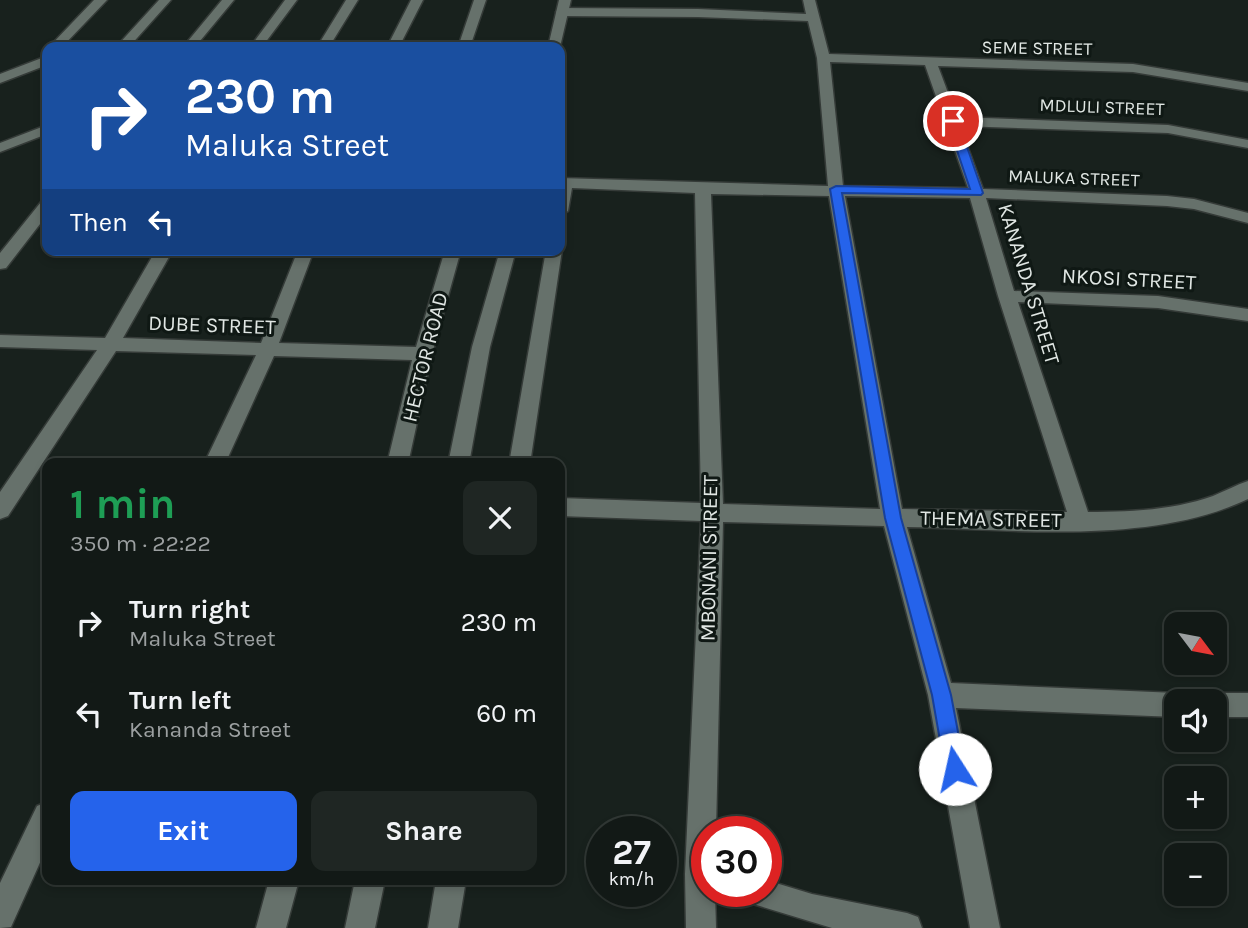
<!DOCTYPE html>
<meta charset="utf-8">
<style>
body{margin:0;font-family:Karla,sans-serif;background:#1f2623;color:#f1f3f6;height:100vh;display:flex;flex-direction:column;font-size:26px;white-space:nowrap}
*{box-sizing:border-box;margin:0}
p{font-size:23px;color:#9ca0a1}
.icon{flex:none;width:38px;height:38px;fill:none;stroke:currentColor;stroke-width:2;stroke-linecap:round;stroke-linejoin:round}
.map{position:relative;flex:1;overflow:hidden}
.sheet{position:absolute;left:42px;top:458px;width:523px;height:427px;display:flex;flex-direction:column;background:#121916;border-radius:14px;box-shadow:0 4px 10px #0003,0 0 0 2px #313835}
.sheet>*{flex:none}
.banner{position:absolute;left:42px;top:42px;width:523px;height:214px;border-radius:14px;box-shadow:0 4px 10px #0003,0 0 0 2px #313835;background:#1a4fa0;color:#fff;overflow:hidden}
.needle{width:46px;rotate:122deg}
.fabs{position:absolute;left:1164px;top:612px;display:grid;gap:14px}
.fabs a{display:grid;place-items:center;width:63px;height:63px;border-radius:14px;background:#121916;box-shadow:0 4px 10px #0003,0 0 0 2px #313835;font-size:35px}
.speed{position:absolute;left:586px;top:816px;display:flex;gap:14px;font-size:35px;font-weight:700;text-align:center}
.speed>*{display:grid;place-content:center;width:91px;height:91px;border-radius:50%;background:#121916;box-shadow:0 4px 10px #0003,0 0 0 2px #313835;line-height:1}
.speed small{font-size:18px;font-weight:400}
.speed .limit{border:10px solid #d22;background:#fff;color:#111}
.pin{position:absolute;display:grid;place-items:center;width:60px;height:60px;color:#fff;margin:-30px;border:4px solid #fff;border-radius:50%;box-shadow:0 2px 7px #0007}
.me{position:absolute;width:77px;margin:-38px;rotate:350deg;stroke-linejoin:round;filter:drop-shadow(0 0 5px #0008)}
.turn{display:flex;align-items:center;gap:24px;height:147px;padding:0 28px;font-size:32px}
.turn .icon{width:91px;height:91px;stroke-width:2.5}
.turn b{display:block;font-size:49px;line-height:60px}
.then{display:flex;align-items:center;height:66px;padding:0 28px;background:#0003;gap:14px;font-size:26px}
.round{display:grid;place-items:center;flex:none;width:74px;height:74px;border-radius:14px;background:#1f2623}
.summary{display:flex;align-items:center;justify-content:space-between;height:119px;padding:0 28px}
h1{font-size:42px;font-weight:700;line-height:52px;color:#1e9e55}
.primary-button{display:flex;gap:14px;margin-top:auto;padding:14px 28px}
.primary-button a{flex:1;height:80px;border-radius:14px;background:#2563eb;color:#fff;font-size:28px;font-weight:700;line-height:80px;text-align:center}
.primary-button a+a{background:#1f2623;color:#f1f3f6}
ul{padding:0;list-style:none}
li{display:flex;align-items:center;gap:21px;height:91px;padding:0 28px}
li div{flex:1}
li b{display:block;font-size:26px}
li em{font-style:normal}
.map>svg:first-child{display:block}
</style>
<div class="map">
<svg width="1248" height="928" viewBox="0 0 1248 928">
<rect width="100%" height="100%" fill="#18211d"/>
<g fill="none" stroke-linecap="round" stroke-linejoin="round">
<defs>
<path id="minor" d="M 94,0 L 107,0 L 62,47 L 49,47 Z
M 159,0 L 171,0 L 129,47 L 116,47 Z
M 222,0 L 234,0 L 195,47 L 183,47 Z
M 285,0 L 297,0 L 262,47 L 250,47 Z
M 346,0 L 358,0 L 329,47 L 317,47 Z
M 411,0 L 423,0 L 399,47 L 387,47 Z
M 474,0 L 486,0 L 470,47 L 458,47 Z
M 803,0 L 815,0 L 829,54 L 1133,64 L 1248,83 L 1248,91 L 1133,72 L 938,66 L 957,117 L 1168,125 L 1248,140 L 1248,148 L 1168,133 L 960,126 L 983,189 L 1167,196 L 1194,199 L 1248,213 L 1248,223 L 1194,209 L 1167,206 L 986,198 L 1014,291 L 1158,296 L 1248,309 L 1248,321 L 1158,308 L 1018,302 L 1088,512 C 1129,512 1174,510 1213,496 C 1225,491 1236,485 1248,481 L 1248,499 C 1149,546 1014,529 907,527 L 951,683 L 1176,693 L 1185,696 L 1187,702 L 1176,702 L 1176,717 L 956,708 L 1000,928 L 970,928 L 928,695 L 884,526 L 723,522 L 716,831 L 707,831 L 707,891 L 715,891 L 716,928 L 686,928 L 685,874 L 701,521 L 560,516 L 560,498 L 701,503 L 695,193 L 572,188 L 568,211 L 560,216 L 560,178 L 828,186 L 817,58 L 808,21 L 698,17 L 562,16 L 556,12 L 562,8 L 698,9 L 806,14 ZM 830,62 L 925,65 L 968,188 L 843,186 ZM 711,194 L 829,196 L 880,509 L 723,504 ZM 845,196 L 970,198 L 998,296 L 1067,512 L 902,509 Z
M 47,56 L 47,65 L 0,83 L 0,74 Z
M 47,125 L 47,134 L 0,152 L 0,143 Z
M 47,200 L 47,215 L 6,268 L 0,269 L 0,253 L 41,202 Z
M 560,247 L 562,250 L 530,464 L 509,464 L 546,250 L 560,250 Z
M 156,250 L 173,250 L 123,338 L 261,343 L 298,250 L 314,250 L 279,343 L 416,347 L 445,250 L 461,250 L 432,354 L 408,464 L 387,464 L 412,360 L 274,356 L 225,464 L 204,464 L 256,355 L 116,351 L 8,516 L 0,519 L 0,492 L 97,350 L 0,347 L 0,335 L 105,338 Z
M 1214,693 L 1248,693 L 1248,717 L 1214,717 L 1214,702 L 1203,702 L 1205,696 Z
M 47,802 L 47,847 L 11,927 L 0,928 L 0,883 L 37,806 Z
M 269,880 L 299,880 L 286,928 L 256,928 Z
M 436,880 L 466,880 L 458,928 L 428,928 Z
M 766,880 L 812,894 L 907,913 L 918,917 L 922,928 L 832,928 L 743,901 L 738,891 L 766,891 Z"/>
<path id="tertiary" d="M 559,0 L 571,0 L 560,47 L 548,47 Z
M 500,250 L 516,250 L 490,347 L 469,464 L 448,464 L 472,347 Z
M 355,880 L 385,880 L 375,928 L 345,928 Z"/>
</defs>
<use href="#minor" stroke="#353b38" stroke-width="3"/>
<use href="#tertiary" stroke="#353b38" stroke-width="3"/>
<use href="#minor" fill="#66716b" fill-rule="evenodd"/>
<use href="#tertiary" fill="#66716b" fill-rule="evenodd"/>
</g>
<path fill="#2563eb" stroke="#184099" stroke-width="2" d="M 949,118 L 958,121 L 983,193 L 981,195 L 842,193 L 901,518 L 951,695 L 965,769 L 962,776 L 955,779 L 948,776 L 945,769 L 932,695 L 885,518 L 830,189 L 836,186 L 970,189 L 947,121 Z"/>
<g text-anchor="middle" dominant-baseline="central" stroke-width="6" stroke-linejoin="round" paint-order="stroke">
<g font-size="18" fill="#e1e7e4" stroke="#0f1814">
<text transform="translate(1037 48) rotate(1)">SEME STREET</text>
<text transform="translate(1102 107) rotate(2)">MDLULI STREET</text>
<text transform="translate(1074 178) rotate(2)">MALUKA STREET</text>
</g>
<g font-size="21" fill="#e1e7e4" stroke="#0f1814">
<text transform="translate(1129 279) rotate(3)">NKOSI STREET</text>
<text transform="translate(1029 284) rotate(73)">KANANDA STREET</text>
<text transform="translate(212 325) rotate(2)">DUBE STREET</text>
<text transform="translate(425 357) rotate(-76)">HECTOR ROAD</text>
<text transform="translate(991 519) rotate(1)">THEMA STREET</text>
<text transform="translate(709 558) rotate(-89)">MBONANI STREET</text>
</g>
</g>
</svg>
<div class="fabs">
<a><svg class="needle" viewBox="-14 -14 28 28"><path d="M0-13l5 13h-10z" fill="#e53935"/><path d="M0 13l5-13h-10z" fill="#9ca0a1"/></svg></a>
<a><svg class="icon" aria-label="sound" viewBox="0 0 24 24"><path d="M4 9h4l5-4v14l-5-4H4zM17 9q2 3 0 6"/></svg></a>
<a>+</a>
<a>−</a>
</div>
<div class="speed"><div>27<small>km/h</small></div><div class="limit">30</div></div>
<div class="pin" style="left:953px;top:121px;background:#d93025"><svg class="icon" aria-label="arrive" viewBox="0 0 24 24"><path d="M6 21V4h12l-3 4 3 4H6"/></svg></div>
<svg class="me" style="left:955px;top:769px" viewBox="-20 -20 40 40"><circle r="19" fill="#fff"/><path d="M0-13L10 11 0 6-10 11z" fill="#2563eb"/></svg>
<div class="banner">
<div class="turn"><svg class="icon" aria-label="right" viewBox="0 0 24 24"><path d="M7 20v-9h11M14 6l5 5-5 5"/></svg><div><b>230 m</b>Maluka Street</div></div>
<div class="then">Then<svg class="icon" aria-label="left" viewBox="0 0 24 24"><path d="M17 20v-9H6M10 6l-5 5 5 5"/></svg></div>
</div>
<section class="sheet">
<div class="summary"><div><h1>1 min</h1><p>350 m · 22:22</p></div><a class="round"><svg class="icon" aria-label="close" viewBox="0 0 24 24"><path d="M6 6l12 12M18 6L6 18"/></svg></a></div>
<ul>
<li><svg class="icon" aria-label="right" viewBox="0 0 24 24"><path d="M7 20v-9h11M14 6l5 5-5 5"/></svg><div><b>Turn right</b><p>Maluka Street</p></div><em>230 m</em></li>
<li><svg class="icon" aria-label="left" viewBox="0 0 24 24"><path d="M17 20v-9H6M10 6l-5 5 5 5"/></svg><div><b>Turn left</b><p>Kananda Street</p></div><em>60 m</em></li>
</ul>
<div class="primary-button"><a>Exit</a><a>Share</a></div>
</section>
</div>
